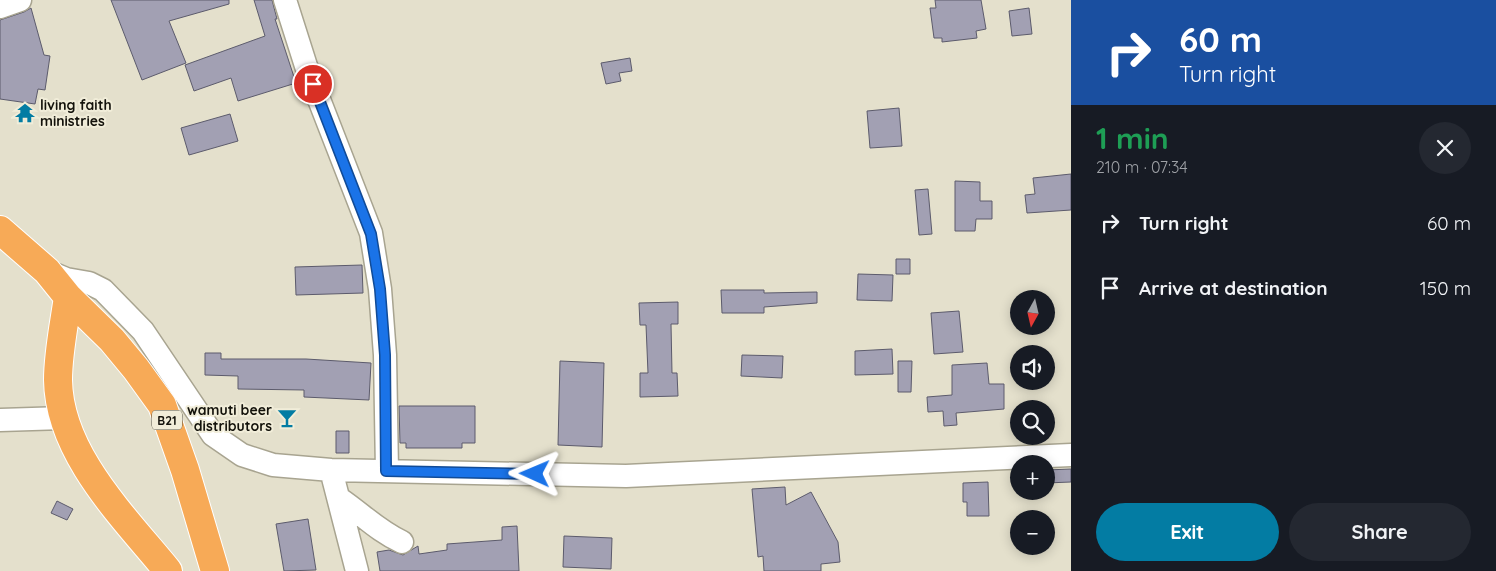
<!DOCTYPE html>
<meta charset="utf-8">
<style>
body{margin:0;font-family:Quicksand,sans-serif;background:#242831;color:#f1f3f6;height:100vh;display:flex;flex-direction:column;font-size:19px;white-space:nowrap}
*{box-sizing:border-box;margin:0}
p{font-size:16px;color:#9ea1a6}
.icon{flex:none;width:28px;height:28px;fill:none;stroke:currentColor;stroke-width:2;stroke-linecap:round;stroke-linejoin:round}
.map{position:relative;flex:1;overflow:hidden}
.drawer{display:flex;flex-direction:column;background:#171b24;width:425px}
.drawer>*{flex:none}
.hud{background:#1a4fa0;color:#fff;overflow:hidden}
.needle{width:32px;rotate:188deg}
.buttons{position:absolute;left:1010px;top:290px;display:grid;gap:10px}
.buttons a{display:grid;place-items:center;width:45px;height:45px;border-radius:50%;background:#171b24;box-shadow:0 2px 12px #0003;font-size:25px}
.pin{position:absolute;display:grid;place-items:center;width:42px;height:42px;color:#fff;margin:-21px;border:2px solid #fff;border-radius:50%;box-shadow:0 1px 5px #0007}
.me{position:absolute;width:55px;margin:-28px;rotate:271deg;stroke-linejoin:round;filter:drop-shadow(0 0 4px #0008)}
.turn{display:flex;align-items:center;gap:18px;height:105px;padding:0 25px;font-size:22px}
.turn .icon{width:65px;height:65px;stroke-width:2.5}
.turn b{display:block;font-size:35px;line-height:42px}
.round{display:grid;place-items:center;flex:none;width:52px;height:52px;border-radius:26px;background:#242831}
.overview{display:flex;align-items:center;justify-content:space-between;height:85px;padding:0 25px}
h1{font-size:30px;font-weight:700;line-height:38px;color:#1e9e55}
.cta{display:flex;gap:10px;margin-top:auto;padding:10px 25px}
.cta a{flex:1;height:58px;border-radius:30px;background:#037ca3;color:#fff;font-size:20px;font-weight:700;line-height:58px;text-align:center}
.cta a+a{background:#242831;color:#f1f3f6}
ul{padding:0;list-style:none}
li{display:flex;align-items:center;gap:15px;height:65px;padding:0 25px}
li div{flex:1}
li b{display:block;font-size:19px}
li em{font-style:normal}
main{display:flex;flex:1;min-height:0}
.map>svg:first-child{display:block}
</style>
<main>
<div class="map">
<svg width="1071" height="571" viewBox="0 0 1071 571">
<rect width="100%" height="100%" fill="#e4e0cc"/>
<path fill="#a2a0b3" stroke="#5c5b6c" d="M 111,0 L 229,0 L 229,4 L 169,21 L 186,63 L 142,80 Z
M 254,0 L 272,0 L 277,19 L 275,19 L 296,83 L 238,101 L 231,78 L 194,91 L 185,65 L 265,36 Z
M 935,0 L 981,0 L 986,29 L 976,31 L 977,38 L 942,42 L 942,38 L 934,38 L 930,8 L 936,8 Z
M 31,8 L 44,55 L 50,56 L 45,90 L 38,89 L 35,104 L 0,99 L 0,20 L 24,12 Z
M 1029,8 L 1032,34 L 1012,36 L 1009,11 Z
M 630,58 L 632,71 L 619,73 L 621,81 L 606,84 L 601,63 Z
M 899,108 L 902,146 L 870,148 L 867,111 Z
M 230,114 L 238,141 L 189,155 L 181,128 Z
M 1071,174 L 1071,210 L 1027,213 L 1025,195 L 1035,194 L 1033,178 Z
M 955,181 L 980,182 L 980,201 L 992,201 L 992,219 L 976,219 L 975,231 L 955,231 Z
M 928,189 L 932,234 L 919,235 L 915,190 Z
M 896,259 L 910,259 L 910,274 L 896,274 Z
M 362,265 L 363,293 L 296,295 L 295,267 Z
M 858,274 L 893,275 L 892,301 L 857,300 Z
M 721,290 L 764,290 L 764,293 L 817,292 L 817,303 L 764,307 L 764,313 L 722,313 Z
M 678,302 L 678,324 L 671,324 L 672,373 L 677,373 L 678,396 L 640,397 L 640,373 L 648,373 L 646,325 L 640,325 L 639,303 Z
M 959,311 L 963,352 L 934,354 L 931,313 Z
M 892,349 L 893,374 L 855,375 L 855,351 Z
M 205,353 L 221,353 L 221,359 L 306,359 L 371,363 L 369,400 L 304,397 L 304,390 L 238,389 L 238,376 L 205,375 Z
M 742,355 L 783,356 L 782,378 L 741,376 Z
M 560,361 L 604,363 L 602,447 L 558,445 Z
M 898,361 L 912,361 L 911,392 L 898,392 Z
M 987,363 L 989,384 L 1004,384 L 1004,409 L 956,413 L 957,425 L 944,426 L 943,411 L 928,412 L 927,397 L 952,395 L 952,365 Z
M 399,406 L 475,406 L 475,443 L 462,443 L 462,448 L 406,448 L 406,443 L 400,443 Z
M 336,431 L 349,431 L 349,453 L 336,453 Z
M 1071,469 L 1071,482 L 1046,483 L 1046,470 Z
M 988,482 L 989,516 L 967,516 L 967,502 L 963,502 L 963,483 Z
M 785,487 L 786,505 L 811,492 L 838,542 L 840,562 L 821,564 L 821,571 L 764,571 L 763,556 L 758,557 L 752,489 Z
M 57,501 L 73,509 L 67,520 L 51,513 Z
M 308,519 L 316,570 L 284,571 L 276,524 Z
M 517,526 L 519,571 L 380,571 L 377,552 L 389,550 L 403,555 L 418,546 L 419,554 L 447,550 L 447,544 L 502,540 L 502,527 Z
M 564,536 L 612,538 L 611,569 L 563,567 Z"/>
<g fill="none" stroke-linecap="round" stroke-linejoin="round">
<defs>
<path id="minor" d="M 285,0 L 306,66 L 371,233 L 380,289 L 385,355 L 387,471
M 0,7 L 20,0
M 47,271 L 66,279 L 89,283 L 103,290 L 143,331 L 213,435 L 242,455 L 273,465 L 331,470 L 626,476 L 1071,455
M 0,420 L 64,418
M 331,470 L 357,571
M 340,499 C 362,514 378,531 402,542"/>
<path id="highway" d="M 0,230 L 47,271 L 68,297 L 112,340 L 136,369 L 162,405 L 185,470 L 215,571
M 68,297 C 64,325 58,353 58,380 C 59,454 124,517 168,571"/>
</defs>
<use href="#minor" stroke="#a8a490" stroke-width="25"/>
<use href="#highway" stroke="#fff" stroke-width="30"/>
<use href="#minor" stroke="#fff" stroke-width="22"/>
<use href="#highway" stroke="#f7aa57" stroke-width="28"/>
</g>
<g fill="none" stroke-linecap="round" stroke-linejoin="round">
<defs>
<path id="route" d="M 313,84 L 371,234 L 380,289 L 385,355 L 386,471 L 535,474"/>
</defs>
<use href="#route" stroke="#114b97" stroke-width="12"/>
<use href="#route" stroke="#1a73e8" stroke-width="9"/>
</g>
<defs>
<symbol id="temple-bare" viewBox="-9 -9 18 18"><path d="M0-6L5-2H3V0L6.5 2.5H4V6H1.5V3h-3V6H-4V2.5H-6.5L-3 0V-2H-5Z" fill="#037ca3" stroke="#f1edd9" stroke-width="2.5" paint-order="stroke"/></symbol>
<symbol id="bar-bare" viewBox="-9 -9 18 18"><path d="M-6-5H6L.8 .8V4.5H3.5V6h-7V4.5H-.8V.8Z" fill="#037ca3" stroke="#f1edd9" stroke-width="2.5" paint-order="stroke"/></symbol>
</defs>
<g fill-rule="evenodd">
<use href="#temple-bare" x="11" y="99" width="28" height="28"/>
<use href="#bar-bare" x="273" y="404" width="28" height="28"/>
</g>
<g text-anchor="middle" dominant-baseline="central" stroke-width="4" stroke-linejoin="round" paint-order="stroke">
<rect fill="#f1edd9" stroke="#565449" stroke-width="1" x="152" y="410.5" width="30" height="19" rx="4"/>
<g font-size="12" font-weight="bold" fill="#13120b">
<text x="167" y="420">B21</text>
</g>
<g font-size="14" font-weight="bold" fill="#13120b" stroke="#f1edd9" text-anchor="start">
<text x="40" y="105">living faith<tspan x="40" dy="16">ministries</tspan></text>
<text x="272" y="410" text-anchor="end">wamuti beer<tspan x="272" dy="16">distributors</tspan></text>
</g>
</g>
</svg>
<div class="buttons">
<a><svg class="needle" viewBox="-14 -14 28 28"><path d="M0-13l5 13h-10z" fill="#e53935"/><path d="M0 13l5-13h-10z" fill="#9ea1a6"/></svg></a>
<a><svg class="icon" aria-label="sound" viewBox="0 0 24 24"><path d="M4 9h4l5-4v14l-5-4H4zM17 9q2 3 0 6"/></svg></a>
<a><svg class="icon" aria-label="search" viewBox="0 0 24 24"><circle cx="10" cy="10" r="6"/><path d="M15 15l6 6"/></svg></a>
<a>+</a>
<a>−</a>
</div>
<div class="pin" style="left:313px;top:84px;background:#d93025"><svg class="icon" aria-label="arrive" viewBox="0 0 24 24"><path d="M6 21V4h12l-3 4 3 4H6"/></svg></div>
<svg class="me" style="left:535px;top:474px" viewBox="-20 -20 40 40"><path d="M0-17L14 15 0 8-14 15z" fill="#1a73e8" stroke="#fff" stroke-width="4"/></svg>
</div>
<section class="drawer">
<div class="hud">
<div class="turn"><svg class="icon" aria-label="right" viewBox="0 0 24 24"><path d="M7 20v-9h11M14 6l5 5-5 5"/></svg><div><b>60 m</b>Turn right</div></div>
</div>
<div class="overview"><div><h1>1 min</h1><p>210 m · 07:34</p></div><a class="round"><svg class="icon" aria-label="close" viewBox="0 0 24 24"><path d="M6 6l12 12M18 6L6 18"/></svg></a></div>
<ul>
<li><svg class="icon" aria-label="right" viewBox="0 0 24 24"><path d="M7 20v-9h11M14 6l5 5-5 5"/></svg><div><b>Turn right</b></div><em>60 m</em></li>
<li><svg class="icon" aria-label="arrive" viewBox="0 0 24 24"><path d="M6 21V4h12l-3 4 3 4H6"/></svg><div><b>Arrive at destination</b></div><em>150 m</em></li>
</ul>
<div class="cta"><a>Exit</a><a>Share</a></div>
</section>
</main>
